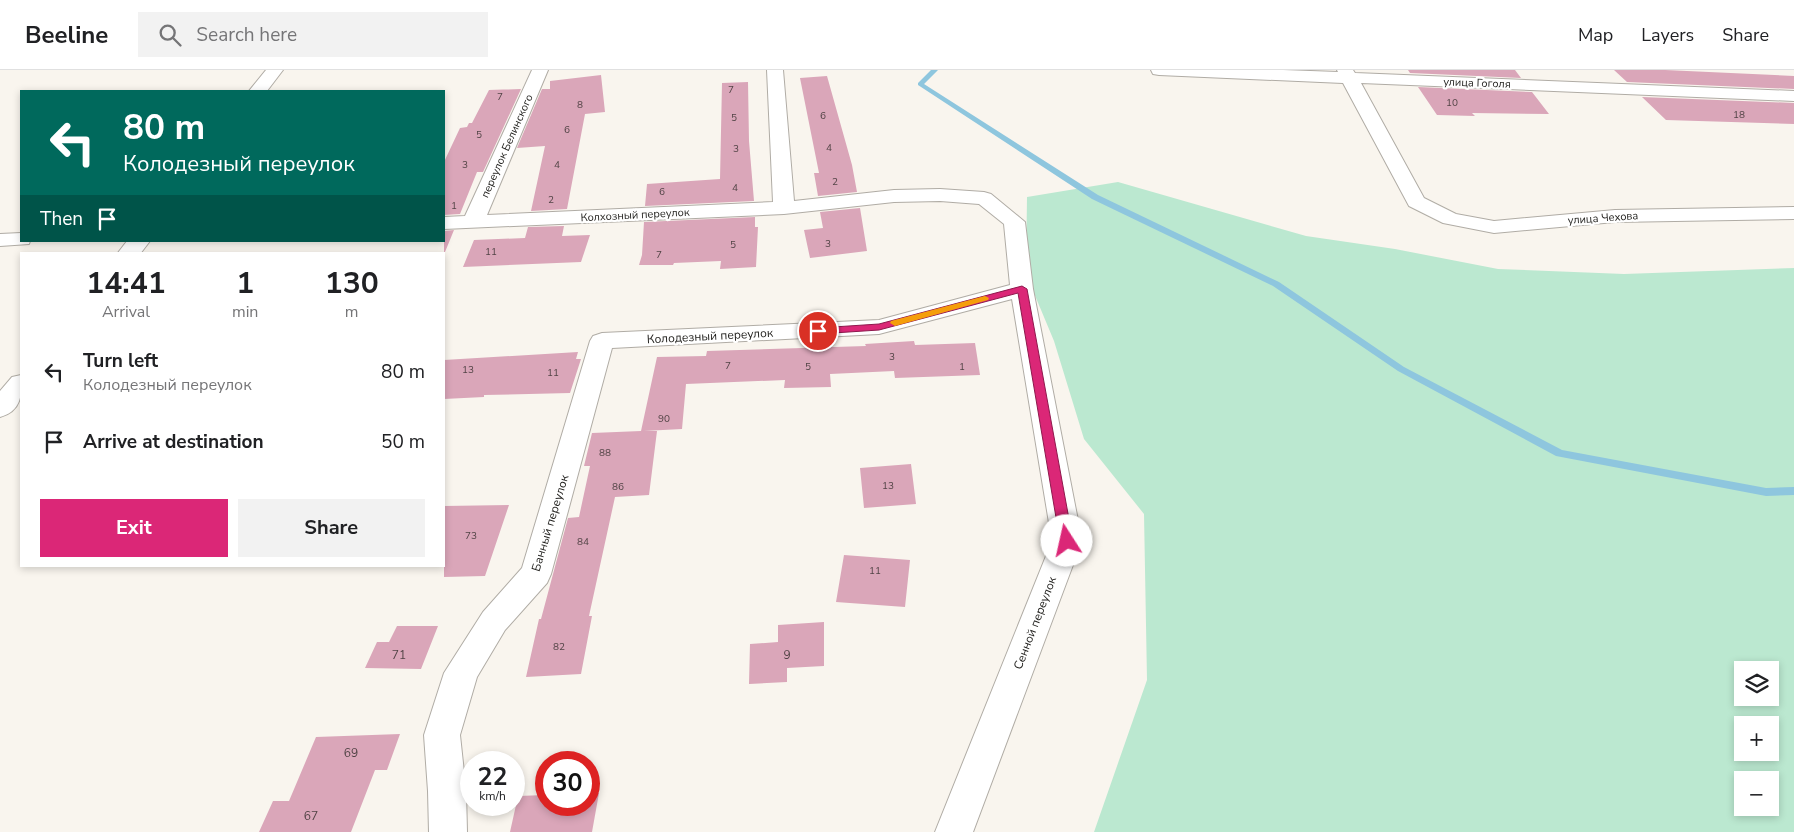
<!DOCTYPE html>
<meta charset="utf-8">
<style>
body{margin:0;font-family:"Nunito Sans",sans-serif;background:#f2f2f2;color:#202124;height:100vh;display:flex;flex-direction:column;font-size:19px;white-space:nowrap}
*{box-sizing:border-box;margin:0}
p{font-size:16px;color:#757577}
.icon{flex:none;width:28px;height:28px;fill:none;stroke:currentColor;stroke-width:2;stroke-linecap:round;stroke-linejoin:round}
.map{position:relative;flex:1;overflow:hidden}
.details{position:absolute;left:20px;top:182px;width:425px;height:315px;display:flex;flex-direction:column;background:#fff;border-radius:0px;box-shadow:0 2px 8px #0003}
.details>*{flex:none}
.top-card{position:absolute;left:20px;top:20px;width:425px;height:152px;border-radius:0px;box-shadow:0 2px 8px #0003;background:#00695c;color:#fff;overflow:hidden}
.buttons{position:absolute;left:1734px;top:591px;display:grid;gap:10px}
.buttons a{display:grid;place-items:center;width:45px;height:45px;border-radius:0px;background:#fff;box-shadow:0 2px 8px #0003;font-size:25px}
.speed{position:absolute;left:460px;top:681px;display:flex;gap:10px;font-size:25px;font-weight:700;text-align:center}
.speed>*{display:grid;place-content:center;width:65px;height:65px;border-radius:50%;background:#fff;box-shadow:0 2px 8px #0003;line-height:1}
.speed small{font-size:12px;font-weight:400}
.speed .limit{border:8px solid #d22;background:#fff;color:#111}
.pin{position:absolute;display:grid;place-items:center;width:42px;height:42px;color:#fff;margin:-21px;border:2px solid #fff;border-radius:50%;box-shadow:0 1px 5px #0007}
.me{position:absolute;width:55px;margin:-28px;rotate:350deg;stroke-linejoin:round;filter:drop-shadow(0 0 4px #0008)}
.turn{display:flex;align-items:center;gap:18px;height:105px;padding:0 20px;font-size:22px}
.turn .icon{width:65px;height:65px;stroke-width:2.5}
.turn b{display:block;font-size:35px;line-height:42px}
.then{display:flex;align-items:center;height:48px;padding:0 20px;background:#0003;gap:10px;font-size:19px}
.eta{display:flex;justify-content:space-evenly;align-items:center;height:85px;text-align:center}
.eta b{font-size:30px;font-weight:700;line-height:35px}
.primary-button{display:flex;gap:10px;margin-top:auto;padding:10px 20px}
.primary-button a{flex:1;height:58px;border-radius:0px;background:#db2777;color:#fff;font-size:20px;font-weight:700;line-height:58px;text-align:center}
.primary-button a+a{background:#f2f2f2;color:#202124}
ul{padding:0;list-style:none}
li{display:flex;align-items:center;gap:15px;height:70px;padding:0 20px}
li div{flex:1}
li b{display:block;font-size:19px}
li em{font-style:normal}
header{display:flex;align-items:center;gap:30px;box-sizing:border-box;height:70px;padding:0 25px;background:#fff;border-bottom:1px solid #e0e0e0}
header strong{font-size:24px}
nav{display:flex;gap:28px;margin-inline-start:auto;font-size:18px}
.search{width:350px;height:45px;background:#f2f2f2;display:flex;align-items:center;gap:12px;box-sizing:border-box;padding:0 18px;border-radius:0px;color:#757577;font-size:19px}
.map>svg:first-child{display:block}
</style>
<header>
<strong>Beeline</strong>
<div class="search"><svg class="icon" aria-label="search" viewBox="0 0 24 24"><circle cx="10" cy="10" r="6"/><path d="M15 15l6 6"/></svg>Search here</div>
<nav><a>Map</a><a>Layers</a><a>Share</a></nav>
</header>
<div class="map">
<svg width="1794" height="762" viewBox="0 0 1794 762">
<rect width="100%" height="100%" fill="#f9f5ee"/>
<path fill="#bbe8d0" fill-rule="evenodd" d="M 1118,112 L 1306,166 L 1395,179 L 1498,199 L 1624,204 L 1794,198 L 1794,762 L 1094,762 L 1147,610 L 1144,444 L 1084,369 L 1054,271 L 1026,204 L 1027,127 ZM 1742,600 L 1770,600 L 1770,628 L 1742,628 ZM 1742,655 L 1770,655 L 1770,682 L 1742,682 ZM 1742,710 L 1770,710 L 1770,738 L 1742,738 Z"/>
<g fill="none" stroke-linecap="round" stroke-linejoin="round">
<path fill="#8ec6de" fill-rule="evenodd" d="M 931,0 L 938,0 L 924,14 L 1098,125 L 1279,212 L 1404,297 L 1562,380 L 1766,418 L 1794,417 L 1794,425 L 1766,426 L 1556,386 L 1398,301 L 1273,216 L 1092,129 L 918,15 L 918,13 Z"/>
</g>
<path fill="#daa6b9" d="M 1408,0 L 1515,0 L 1521,8 L 1410,3 Z
M 1614,0 L 1665,0 L 1794,6 L 1794,19 L 1627,12 Z
M 601,5 L 605,42 L 585,44 L 567,139 L 531,141 L 545,76 L 517,78 L 542,19 L 550,19 L 550,11 Z
M 827,6 L 852,95 L 857,122 L 818,126 L 814,103 L 819,103 L 800,8 Z
M 748,12 L 749,71 L 754,131 L 645,136 L 647,114 L 720,109 L 722,13 Z
M 1418,17 L 1532,22 L 1549,44 L 1472,43 L 1475,46 L 1437,45 Z
M 521,19 L 483,102 L 477,102 L 460,144 L 444,145 L 444,92 L 460,58 L 467,57 L 469,53 L 472,53 L 489,20 Z
M 1642,27 L 1794,33 L 1794,54 L 1666,50 Z
M 860,138 L 867,181 L 810,188 L 804,160 L 823,158 L 820,142 Z
M 755,147 L 755,157 L 758,157 L 756,197 L 720,199 L 721,191 L 674,193 L 673,195 L 639,195 L 642,185 L 644,152 Z
M 564,156 L 562,166 L 590,165 L 581,192 L 463,197 L 474,170 L 525,168 L 528,157 Z
M 454,160 L 445,182 L 444,182 L 444,161 Z
M 914,271 L 915,275 L 975,273 L 980,305 L 895,308 L 894,301 L 830,304 L 831,317 L 784,318 L 785,310 L 686,314 L 682,359 L 644,361 L 657,361 L 649,425 L 615,427 L 589,546 L 592,546 L 581,604 L 526,607 L 539,549 L 541,549 L 568,448 L 579,447 L 590,396 L 584,396 L 592,363 L 641,361 L 657,287 L 706,286 L 707,281 L 866,276 L 865,274 Z
M 578,282 L 576,289 L 581,289 L 570,323 L 484,325 L 484,327 L 444,329 L 444,290 Z
M 911,394 L 916,434 L 864,438 L 860,398 Z
M 509,435 L 485,506 L 444,507 L 444,436 Z
M 844,485 L 910,490 L 905,537 L 836,532 Z
M 824,552 L 824,596 L 787,598 L 787,612 L 749,614 L 750,574 L 778,572 L 778,555 Z
M 397,556 L 438,556 L 421,599 L 365,598 L 377,572 L 389,572 Z
M 400,664 L 387,700 L 375,700 L 351,762 L 259,762 L 273,731 L 289,731 L 316,667 Z
M 599,723 L 592,762 L 510,762 L 518,726 L 546,725 L 546,735 L 589,735 L 589,724 Z"/>
<g fill="none" stroke-linecap="round" stroke-linejoin="round">
<defs>
<path id="minor" d="M 266,0 L 283,0 L 267,21 L 249,21 Z
M 532,0 L 548,0 L 487,145 L 773,132 L 767,0 L 783,0 L 794,131 L 894,120 L 940,119 L 984,122 L 991,124 L 1025,152 L 1033,219 L 1082,471 L 973,762 L 935,762 L 1052,471 L 1012,229 L 879,264 L 612,278 L 551,504 L 547,513 L 505,560 L 477,607 L 460,665 L 466,721 L 467,762 L 429,762 L 428,721 L 424,665 L 444,603 L 483,542 L 522,498 L 590,271 L 593,266 L 602,263 L 879,250 L 1010,215 L 1004,154 L 979,134 L 940,131 L 894,132 L 784,144 L 444,159 L 444,147 L 465,146 Z
M 1151,0 L 1283,0 L 1338,2 L 1337,0 L 1353,0 L 1355,3 L 1794,21 L 1794,31 L 1361,13 L 1424,128 L 1456,144 L 1494,151 L 1615,140 L 1794,137 L 1794,149 L 1615,152 L 1494,163 L 1443,153 L 1409,136 L 1343,13 L 1159,5 L 1153,4 Z
M 21,163 L 21,171 L 30,171 L 29,174 L 0,176 L 0,164 Z
M 127,171 L 150,171 L 140,184 L 117,184 Z
M 21,305 C 22,324 22,341 0,347 L 0,321 L 12,307 Z"/>
</defs>
<use href="#minor" stroke="#b0aca5" stroke-width="2"/>
<use href="#minor" fill="#fff" fill-rule="evenodd"/>
</g>
<path fill="#db2777" stroke="#8e194d" d="M 1022,216 L 1027,219 L 1073,471 L 1071,474 L 1062,474 L 1060,471 L 1018,223 L 879,260 L 818,264 L 813,261 L 818,258 L 879,254 Z"/>
<path fill="#f59e0b" d="M 985,226 L 989,228 L 988,230 L 895,256 L 890,253 L 891,251 Z"/>
<g text-anchor="middle" dominant-baseline="central" stroke-width="4.5" stroke-linejoin="round" paint-order="stroke">
<g font-size="10" fill="#524446">
<text x="731" y="20">7</text>
<text x="500" y="27">7</text>
<text x="1452" y="33">10</text>
<text x="580" y="35">8</text>
<text x="1739" y="45">18</text>
<text x="823" y="46">6</text>
<text x="734" y="48">5</text>
<text x="567" y="60">6</text>
<text x="479" y="65">5</text>
<text x="829" y="78">4</text>
<text x="736" y="79">3</text>
<text x="465" y="95">3</text>
<text x="557" y="95">4</text>
<text x="835" y="112">2</text>
<text x="735" y="118">4</text>
<text x="662" y="122">6</text>
<text x="551" y="130">2</text>
<text x="454" y="136">1</text>
<text x="828" y="174">3</text>
<text x="733" y="175">5</text>
<text x="491" y="182">11</text>
<text x="659" y="185">7</text>
<text x="892" y="287">3</text>
<text x="728" y="296">7</text>
<text x="808" y="297">5</text>
<text x="962" y="297">1</text>
<text x="468" y="300">13</text>
<text x="553" y="303">11</text>
<text x="664" y="349">90</text>
<text x="605" y="383">88</text>
<text x="888" y="416">13</text>
<text x="618" y="417">86</text>
<text x="471" y="466">73</text>
<text x="583" y="472">84</text>
<text x="875" y="501">11</text>
<text x="559" y="577">82</text>
</g>
<g font-size="11" fill="#242320" stroke="#fff">
<text transform="translate(1477 13) rotate(2)">улица Гоголя</text>
<text transform="translate(507 76) rotate(-66)">переулок Белинского</text>
<text transform="translate(635 145) rotate(-3)">Колхозный переулок</text>
<text transform="translate(1603 148) rotate(-4)">улица Чехова</text>
</g>
<g font-size="12" fill="#242320" stroke="#fff">
<text transform="translate(710 266) rotate(-3)">Колодезный переулок</text>
<text transform="translate(550 453) rotate(-73)">Банный переулок</text>
<text transform="translate(1035 553) rotate(-69)">Сенной переулок</text>
</g>
<g font-size="12" fill="#524446">
<text x="399" y="585">71</text>
<text x="787" y="585">9</text>
<text x="351" y="683">69</text>
<text x="311" y="746">67</text>
</g>
</g>
</svg>
<div class="buttons">
<a><svg class="icon" aria-label="layers" viewBox="0 0 24 24"><path d="M12 4l9 5-9 5-9-5zM3 14l9 5 9-5"/></svg></a>
<a>+</a>
<a>−</a>
</div>
<div class="speed"><div>22<small>km/h</small></div><div class="limit">30</div></div>
<div class="pin" style="left:818px;top:261px;background:#d93025"><svg class="icon" aria-label="arrive" viewBox="0 0 24 24"><path d="M6 21V4h12l-3 4 3 4H6"/></svg></div>
<svg class="me" style="left:1067px;top:471px" viewBox="-20 -20 40 40"><circle r="19" fill="#fff"/><path d="M0-13L10 11 0 6-10 11z" fill="#db2777"/></svg>
<div class="top-card">
<div class="turn"><svg class="icon" aria-label="left" viewBox="0 0 24 24"><path d="M17 20v-9H6M10 6l-5 5 5 5"/></svg><div><b>80 m</b>Колодезный переулок</div></div>
<div class="then">Then<svg class="icon" aria-label="arrive" viewBox="0 0 24 24"><path d="M6 21V4h12l-3 4 3 4H6"/></svg></div>
</div>
<section class="details">
<div class="eta">
<div><b>14:41</b><p>Arrival</p></div>
<div><b>1</b><p>min</p></div>
<div><b>130</b><p>m</p></div>
</div>
<ul>
<li><svg class="icon" aria-label="left" viewBox="0 0 24 24"><path d="M17 20v-9H6M10 6l-5 5 5 5"/></svg><div><b>Turn left</b><p>Колодезный переулок</p></div><em>80 m</em></li>
<li><svg class="icon" aria-label="arrive" viewBox="0 0 24 24"><path d="M6 21V4h12l-3 4 3 4H6"/></svg><div><b>Arrive at destination</b></div><em>50 m</em></li>
</ul>
<div class="primary-button"><a>Exit</a><a>Share</a></div>
</section>
</div>
